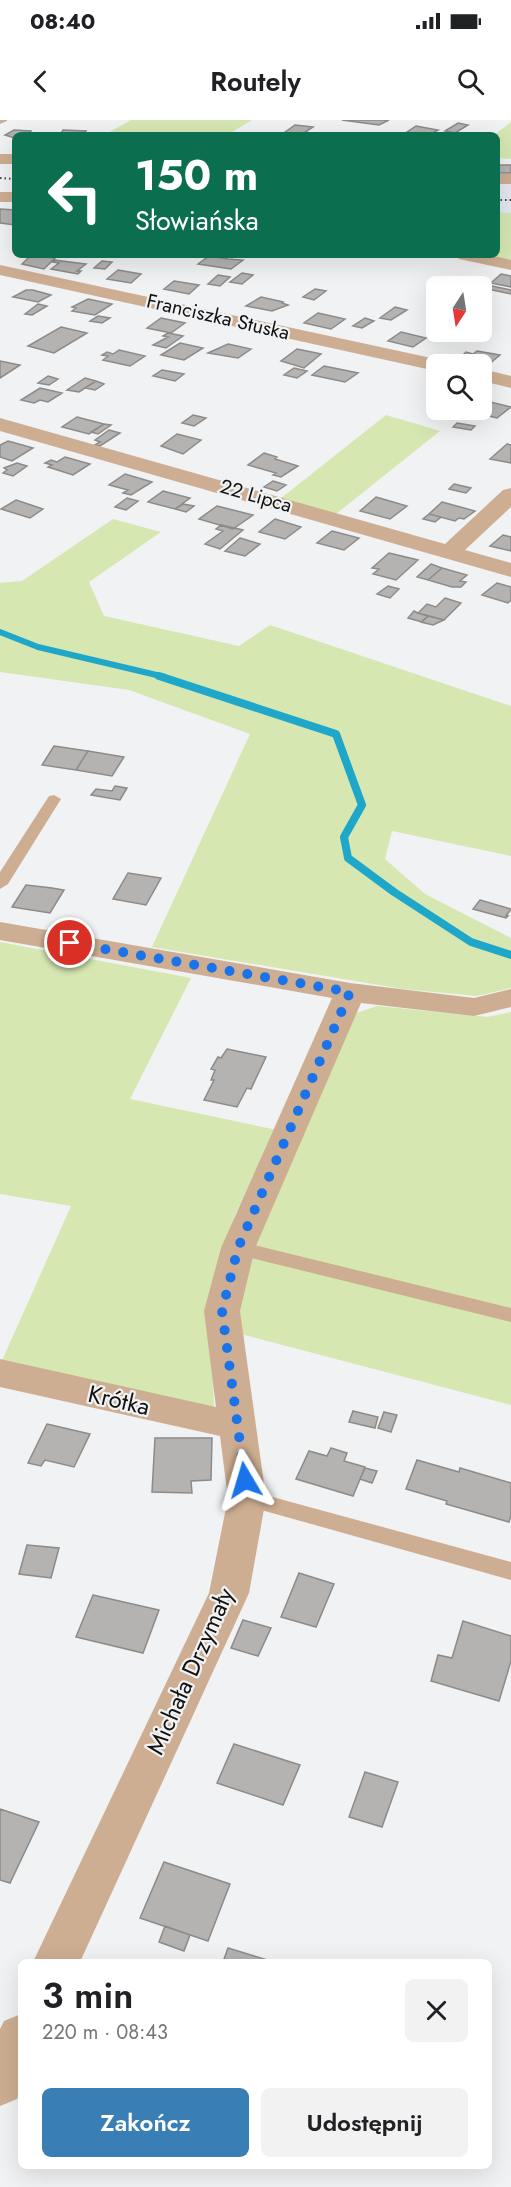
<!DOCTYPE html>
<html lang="pl">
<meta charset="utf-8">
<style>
body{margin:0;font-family:Jost,sans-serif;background:#f2f2f2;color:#202124;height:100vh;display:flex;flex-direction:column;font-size:22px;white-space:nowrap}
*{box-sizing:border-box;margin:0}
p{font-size:20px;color:#757577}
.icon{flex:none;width:33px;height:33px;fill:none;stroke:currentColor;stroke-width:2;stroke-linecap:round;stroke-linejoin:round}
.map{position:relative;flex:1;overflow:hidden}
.sheet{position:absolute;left:18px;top:1839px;width:474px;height:210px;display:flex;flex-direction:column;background:#fff;border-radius:9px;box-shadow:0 6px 24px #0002}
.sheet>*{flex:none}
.top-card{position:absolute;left:12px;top:12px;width:488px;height:126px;border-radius:9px;box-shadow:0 6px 24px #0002;background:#0b6e4f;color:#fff;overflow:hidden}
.needle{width:39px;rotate:192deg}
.tools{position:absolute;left:426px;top:156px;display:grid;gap:12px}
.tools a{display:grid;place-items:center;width:66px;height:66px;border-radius:9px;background:#fff;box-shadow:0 6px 24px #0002;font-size:30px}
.pin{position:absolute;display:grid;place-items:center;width:51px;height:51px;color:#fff;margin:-26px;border:3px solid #fff;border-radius:50%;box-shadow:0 2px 6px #0007}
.me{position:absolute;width:66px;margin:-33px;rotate:353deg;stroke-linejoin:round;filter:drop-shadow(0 0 4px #0008)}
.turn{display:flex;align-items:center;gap:21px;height:126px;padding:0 24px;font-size:27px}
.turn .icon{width:78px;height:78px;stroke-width:2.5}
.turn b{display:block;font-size:42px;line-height:51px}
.round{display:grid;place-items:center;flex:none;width:63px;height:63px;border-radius:9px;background:#f2f2f2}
.headline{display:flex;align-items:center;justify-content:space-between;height:102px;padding:0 24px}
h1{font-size:36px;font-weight:600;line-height:45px}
.button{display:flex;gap:12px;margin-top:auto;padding:12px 24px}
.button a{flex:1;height:69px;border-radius:9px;background:#397eb4;color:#fff;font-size:24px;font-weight:600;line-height:69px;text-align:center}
.button a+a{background:#f2f2f2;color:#202124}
.status{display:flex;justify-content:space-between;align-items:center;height:42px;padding:0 30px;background:#fff;direction:ltr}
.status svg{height:16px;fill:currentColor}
header{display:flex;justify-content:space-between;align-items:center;height:78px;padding:0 24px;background:#fff;font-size:27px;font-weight:600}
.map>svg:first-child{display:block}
</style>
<div class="status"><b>08:40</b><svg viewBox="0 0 49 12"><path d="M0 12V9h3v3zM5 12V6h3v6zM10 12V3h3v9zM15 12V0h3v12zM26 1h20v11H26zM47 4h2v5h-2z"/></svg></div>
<header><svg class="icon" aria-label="back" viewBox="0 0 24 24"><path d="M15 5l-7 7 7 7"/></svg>Routely<svg class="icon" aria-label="search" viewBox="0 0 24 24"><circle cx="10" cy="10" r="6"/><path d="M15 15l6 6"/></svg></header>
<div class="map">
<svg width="511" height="2067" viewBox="0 0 511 2067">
<rect width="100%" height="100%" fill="#f1f2f3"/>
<path fill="#e5e8f1" d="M 497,62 L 511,62 L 511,93 L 497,92 Z"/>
<path fill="#d6e7b2" d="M 131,0 L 252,0 L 227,15 L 104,15 Z
M 511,2 L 511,39 L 497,38 L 496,15 L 494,15 Z
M 497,92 L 511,93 L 511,140 L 488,135 L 496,135 Z
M 386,295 L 440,311 L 336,394 L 280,379 Z
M 113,399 L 161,412 L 89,462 L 104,496 L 239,526 L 270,505 L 511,586 L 511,736 L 392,711 L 385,739 L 425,774 L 511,818 L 511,868 L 477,876 L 403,869 L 152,827 L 250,614 L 129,570 L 0,552 L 0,463 L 22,461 Z
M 0,822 L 191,858 L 130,979 L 277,1010 L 235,1095 L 210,1177 L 214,1286 L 194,1287 L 0,1245 L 71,1086 L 0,1074 Z
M 377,886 L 487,897 L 511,892 L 511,1285 L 237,1213 L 236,1165 L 351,895 Z"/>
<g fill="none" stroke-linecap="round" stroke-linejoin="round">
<path stroke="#1fa7c9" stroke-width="6" d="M 0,512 L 38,527 L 165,557"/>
<path stroke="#1fa7c9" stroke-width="8" d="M 159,556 L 336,614 L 362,685 L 344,717 L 348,738 L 394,772 L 471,822 L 511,835"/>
</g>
<path fill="#b4b3b2" stroke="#8c8b8a" stroke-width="1.5" d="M 342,0 L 389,0 L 379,5 Z
M 458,3 L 468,5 L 455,13 L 445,11 Z
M 295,5 L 313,7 L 305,12 L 323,15 L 281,15 Z
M 416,6 L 438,10 L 429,15 L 407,12 Z
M 14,10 L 31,11 L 29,15 L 15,15 L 15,18 L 5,15 Z
M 63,10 L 86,11 L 83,15 L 60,15 Z
M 498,45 L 511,45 L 511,53 L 499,53 Z
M 0,89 L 15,90 L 13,94 L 15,94 L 15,105 L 0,103 Z
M 31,135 L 55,138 L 44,149 L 22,144 Z
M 209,136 L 228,139 L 243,140 L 231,149 L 198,144 Z
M 55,140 L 62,141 L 86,144 L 77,151 L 81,151 L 78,154 L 51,149 L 59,143 L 53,142 Z
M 102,141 L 112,142 L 105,149 L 94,148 Z
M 118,150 L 141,154 L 131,163 L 107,159 Z
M 242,153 L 253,155 L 242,164 L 230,162 Z
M 501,154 L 511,156 L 511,167 L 491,163 Z
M 218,155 L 230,157 L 220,166 L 208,164 Z
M 174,161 L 199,165 L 189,174 L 164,169 Z
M 492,166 L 511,170 L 511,174 L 488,169 Z
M 315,169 L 326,171 L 314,180 L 303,177 Z
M 26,170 L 33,170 L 51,175 L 38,182 L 13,177 Z
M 261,177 L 283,182 L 282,183 L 288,185 L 272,191 L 246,186 Z
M 88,179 L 112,184 L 95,195 L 72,191 L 76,188 L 72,187 Z
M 38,184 L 47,186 L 32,195 L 25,194 Z
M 395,187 L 407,190 L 391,200 L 380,198 Z
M 318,193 L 345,199 L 331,209 L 304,203 Z
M 98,196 L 110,198 L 102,203 L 90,201 Z
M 161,198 L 185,203 L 171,213 L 147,208 Z
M 365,198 L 374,201 L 362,208 L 353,206 Z
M 61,207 L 87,213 L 54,233 L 28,226 Z
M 401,212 L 426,218 L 413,227 L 388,221 Z
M 168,213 L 183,216 L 166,228 L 153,225 L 168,217 L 163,216 Z
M 180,223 L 203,228 L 184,240 L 161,235 Z
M 228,224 L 251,229 L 238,238 L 208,233 Z
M 297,229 L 321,234 L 304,248 L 281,241 Z
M 119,230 L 145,236 L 130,246 L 103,240 L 108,236 L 102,235 L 107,232 L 113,234 Z
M 477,231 L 500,235 L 488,245 L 466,240 L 469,237 L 462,236 L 466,232 L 473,234 Z
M 0,241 L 20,245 L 0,258 Z
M 324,246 L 358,253 L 345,262 L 312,255 Z
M 294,248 L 307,251 L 297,258 L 284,255 Z
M 162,250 L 184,254 L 175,261 L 153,256 Z
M 48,256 L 58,259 L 49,265 L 38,263 Z
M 85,258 L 96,261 L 79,272 L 67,270 Z
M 96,261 L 104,264 L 95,270 L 85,268 Z
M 40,268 L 62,273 L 48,282 L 40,280 L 34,283 L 21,280 Z
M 482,280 L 511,287 L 497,298 L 463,290 L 482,290 Z
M 193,295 L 206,298 L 194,306 L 182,303 Z
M 77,297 L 104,304 L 89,314 L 62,307 Z
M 457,303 L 475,306 L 471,310 L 453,307 Z
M 104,304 L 111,305 L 98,314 L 91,312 Z
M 109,310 L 120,313 L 100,326 L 95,325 L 100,322 L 95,320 Z
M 177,314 L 201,320 L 183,334 L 161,326 Z
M 8,321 L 33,328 L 12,341 L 0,337 L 0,325 Z
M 507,324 L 511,325 L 511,343 L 490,339 Z
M 264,333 L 277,337 L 275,339 L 298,346 L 281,357 L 273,355 L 276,353 L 248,345 Z
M 65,337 L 90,344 L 73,355 L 48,347 L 52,345 L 45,343 L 51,340 L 57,342 Z
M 17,343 L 27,346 L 13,356 L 3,353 L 7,350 L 4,348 Z
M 125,354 L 152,362 L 131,375 L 123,373 L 128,370 L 109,365 Z
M 273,361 L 286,365 L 277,371 L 264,367 Z
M 454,364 L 471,368 L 466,373 L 449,369 Z
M 163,371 L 190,378 L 175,389 L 148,382 Z
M 376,377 L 407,386 L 390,399 L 360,391 Z
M 127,378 L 138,381 L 126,390 L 115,387 Z
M 16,380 L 43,389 L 30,398 L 1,389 Z
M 442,382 L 475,391 L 464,399 L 459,398 L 455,401 L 429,394 Z
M 183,384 L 194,386 L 186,392 L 175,389 Z
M 217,386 L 253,395 L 233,409 L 199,399 Z
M 429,394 L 441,397 L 435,402 L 423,399 Z
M 275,399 L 301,407 L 285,419 L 259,412 Z
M 221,405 L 243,410 L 220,429 L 205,424 L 223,411 L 216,409 Z
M 332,411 L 359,418 L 344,430 L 317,423 Z
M 503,415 L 511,417 L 511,431 L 490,426 Z
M 240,418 L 260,424 L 245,436 L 225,431 Z
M 389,433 L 418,440 L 396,460 L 373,454 L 379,449 L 372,448 Z
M 431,444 L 442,448 L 428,460 L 417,457 Z
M 442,448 L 467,455 L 460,461 L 466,462 L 461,467 L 452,467 L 428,460 Z
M 497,463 L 511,467 L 511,480 L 508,483 L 482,475 Z
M 388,466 L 399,469 L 390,478 L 377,474 Z
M 445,478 L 461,483 L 444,500 L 418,493 L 427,484 L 436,487 Z
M 414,491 L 418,493 L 428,496 L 422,502 L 408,498 Z
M 428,496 L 444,500 L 433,505 L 421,502 Z
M 54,626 L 88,631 L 76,650 L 42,645 Z
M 88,631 L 124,637 L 112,656 L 76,650 Z
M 115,666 L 127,668 L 120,680 L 91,675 L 96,669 L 112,671 Z
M 128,753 L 161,758 L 146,785 L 113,779 Z
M 26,765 L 52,768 L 64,770 L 50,793 L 12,787 Z
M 480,780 L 511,789 L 506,796 L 508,796 L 506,798 L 473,789 Z
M 227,929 L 266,937 L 251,969 L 247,968 L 237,987 L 204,980 L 214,960 L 211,960 L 215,950 L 211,949 L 218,937 L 221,938 Z
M 353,1291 L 378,1297 L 375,1308 L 349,1302 Z
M 384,1292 L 397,1295 L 391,1312 L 378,1308 Z
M 47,1304 L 90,1314 L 74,1347 L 45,1340 L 41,1346 L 28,1343 Z
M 155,1318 L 212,1318 L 211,1360 L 191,1361 L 192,1373 L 152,1372 Z
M 331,1328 L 347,1333 L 344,1341 L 365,1347 L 353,1376 L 296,1359 L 309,1331 L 327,1336 Z
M 417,1340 L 459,1352 L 460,1348 L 511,1363 L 511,1395 L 509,1402 L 446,1384 L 447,1381 L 406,1369 Z
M 365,1348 L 377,1351 L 372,1363 L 360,1359 Z
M 27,1425 L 59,1428 L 51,1458 L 19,1454 Z
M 299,1453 L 334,1464 L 316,1507 L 281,1497 Z
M 93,1475 L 159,1490 L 143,1533 L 76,1517 Z
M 243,1500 L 271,1508 L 258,1536 L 231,1528 Z
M 463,1501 L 511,1516 L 511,1541 L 499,1581 L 431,1561 L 438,1535 L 452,1538 Z
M 234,1624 L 300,1645 L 283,1685 L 217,1663 Z
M 365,1652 L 398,1662 L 382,1707 L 349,1697 Z
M 0,1689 L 39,1702 L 10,1763 L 0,1760 Z
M 164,1742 L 230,1764 L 208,1821 L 140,1798 Z
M 165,1806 L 190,1815 L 184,1831 L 159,1822 Z
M 228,1828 L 274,1842 L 223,1842 Z"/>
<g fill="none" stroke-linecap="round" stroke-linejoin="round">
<path fill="#cdae92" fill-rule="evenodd" d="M 0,0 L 7,0 L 7,1 L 0,4 Z
M 54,675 L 61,679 L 8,764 L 0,769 L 0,752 L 49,676 Z
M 238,1121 L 511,1188 L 511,1202 L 231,1133 L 229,1128 L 231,1123 Z
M 247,1370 L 511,1442 L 511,1460 L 240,1384 L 236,1378 L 240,1372 Z"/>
<path fill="#cdae92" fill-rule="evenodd" d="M 0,34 L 15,34 L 15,44 L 0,44 Z
M 496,54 L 511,54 L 511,64 L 496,64 Z
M 0,72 L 15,72 L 15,82 L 0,82 Z
M 456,135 L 490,135 L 511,140 L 511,150 L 459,139 Z
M 0,145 L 436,239 L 443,241 L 446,244 L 436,244 L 436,251 L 0,155 Z
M 482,249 L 511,256 L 511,268 L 482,261 Z
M 0,298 L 445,424 L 503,370 L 511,368 L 511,387 L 465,430 L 511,443 L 511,457 L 0,311 Z
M 0,802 L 350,863 L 474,878 L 511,869 L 511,887 L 474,896 L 361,883 L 255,1128 L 240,1191 L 266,1378 L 249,1473 L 80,1842 L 33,1842 L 209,1473 L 228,1378 L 220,1316 L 0,1267 L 0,1239 L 216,1287 L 204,1191 L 221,1128 L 332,878 L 0,820 Z
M 21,1894 L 21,1970 L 17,1979 L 0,1986 L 0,1909 L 4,1901 Z"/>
<path stroke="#424243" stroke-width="2" stroke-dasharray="1.5 3" stroke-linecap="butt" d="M 0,58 L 15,59
M 496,80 L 511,80"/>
</g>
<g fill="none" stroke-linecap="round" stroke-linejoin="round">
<path stroke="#1a73e8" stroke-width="10" stroke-dasharray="0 18" d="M 70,823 L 350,872 L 238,1128 L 222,1191 L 245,1360"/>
</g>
<g text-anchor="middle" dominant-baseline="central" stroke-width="4.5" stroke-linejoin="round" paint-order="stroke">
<g font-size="20" fill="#111112" stroke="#f1f2f3">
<text transform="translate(218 197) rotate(13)">Franciszka Stuska</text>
<text transform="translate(256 376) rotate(16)">22 Lipca</text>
</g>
<g font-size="24" fill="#111112" stroke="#f1f2f3">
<text transform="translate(119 1280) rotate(13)">Krótka</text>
<text transform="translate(190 1551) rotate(-66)">Michała Drzymały</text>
</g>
</g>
</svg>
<div class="tools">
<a><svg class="needle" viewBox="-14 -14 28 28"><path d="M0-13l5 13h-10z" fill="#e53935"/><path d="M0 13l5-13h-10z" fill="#757577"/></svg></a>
<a><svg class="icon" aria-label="search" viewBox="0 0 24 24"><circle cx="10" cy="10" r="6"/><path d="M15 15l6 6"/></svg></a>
</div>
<div class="pin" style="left:70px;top:823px;background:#d93025"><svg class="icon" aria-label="arrive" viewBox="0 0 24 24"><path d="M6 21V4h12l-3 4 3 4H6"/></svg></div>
<svg class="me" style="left:245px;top:1360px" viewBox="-20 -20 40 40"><path d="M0-17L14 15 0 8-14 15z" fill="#1a73e8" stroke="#fff" stroke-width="4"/></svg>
<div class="top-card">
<div class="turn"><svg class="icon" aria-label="left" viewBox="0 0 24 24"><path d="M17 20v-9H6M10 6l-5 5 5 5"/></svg><div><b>150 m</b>Słowiańska</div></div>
</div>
<section class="sheet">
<div class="headline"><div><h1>3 min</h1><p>220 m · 08:43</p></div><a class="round"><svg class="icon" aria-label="close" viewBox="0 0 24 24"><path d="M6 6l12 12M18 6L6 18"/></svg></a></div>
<div class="button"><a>Zakończ</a><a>Udostępnij</a></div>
</section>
</div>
